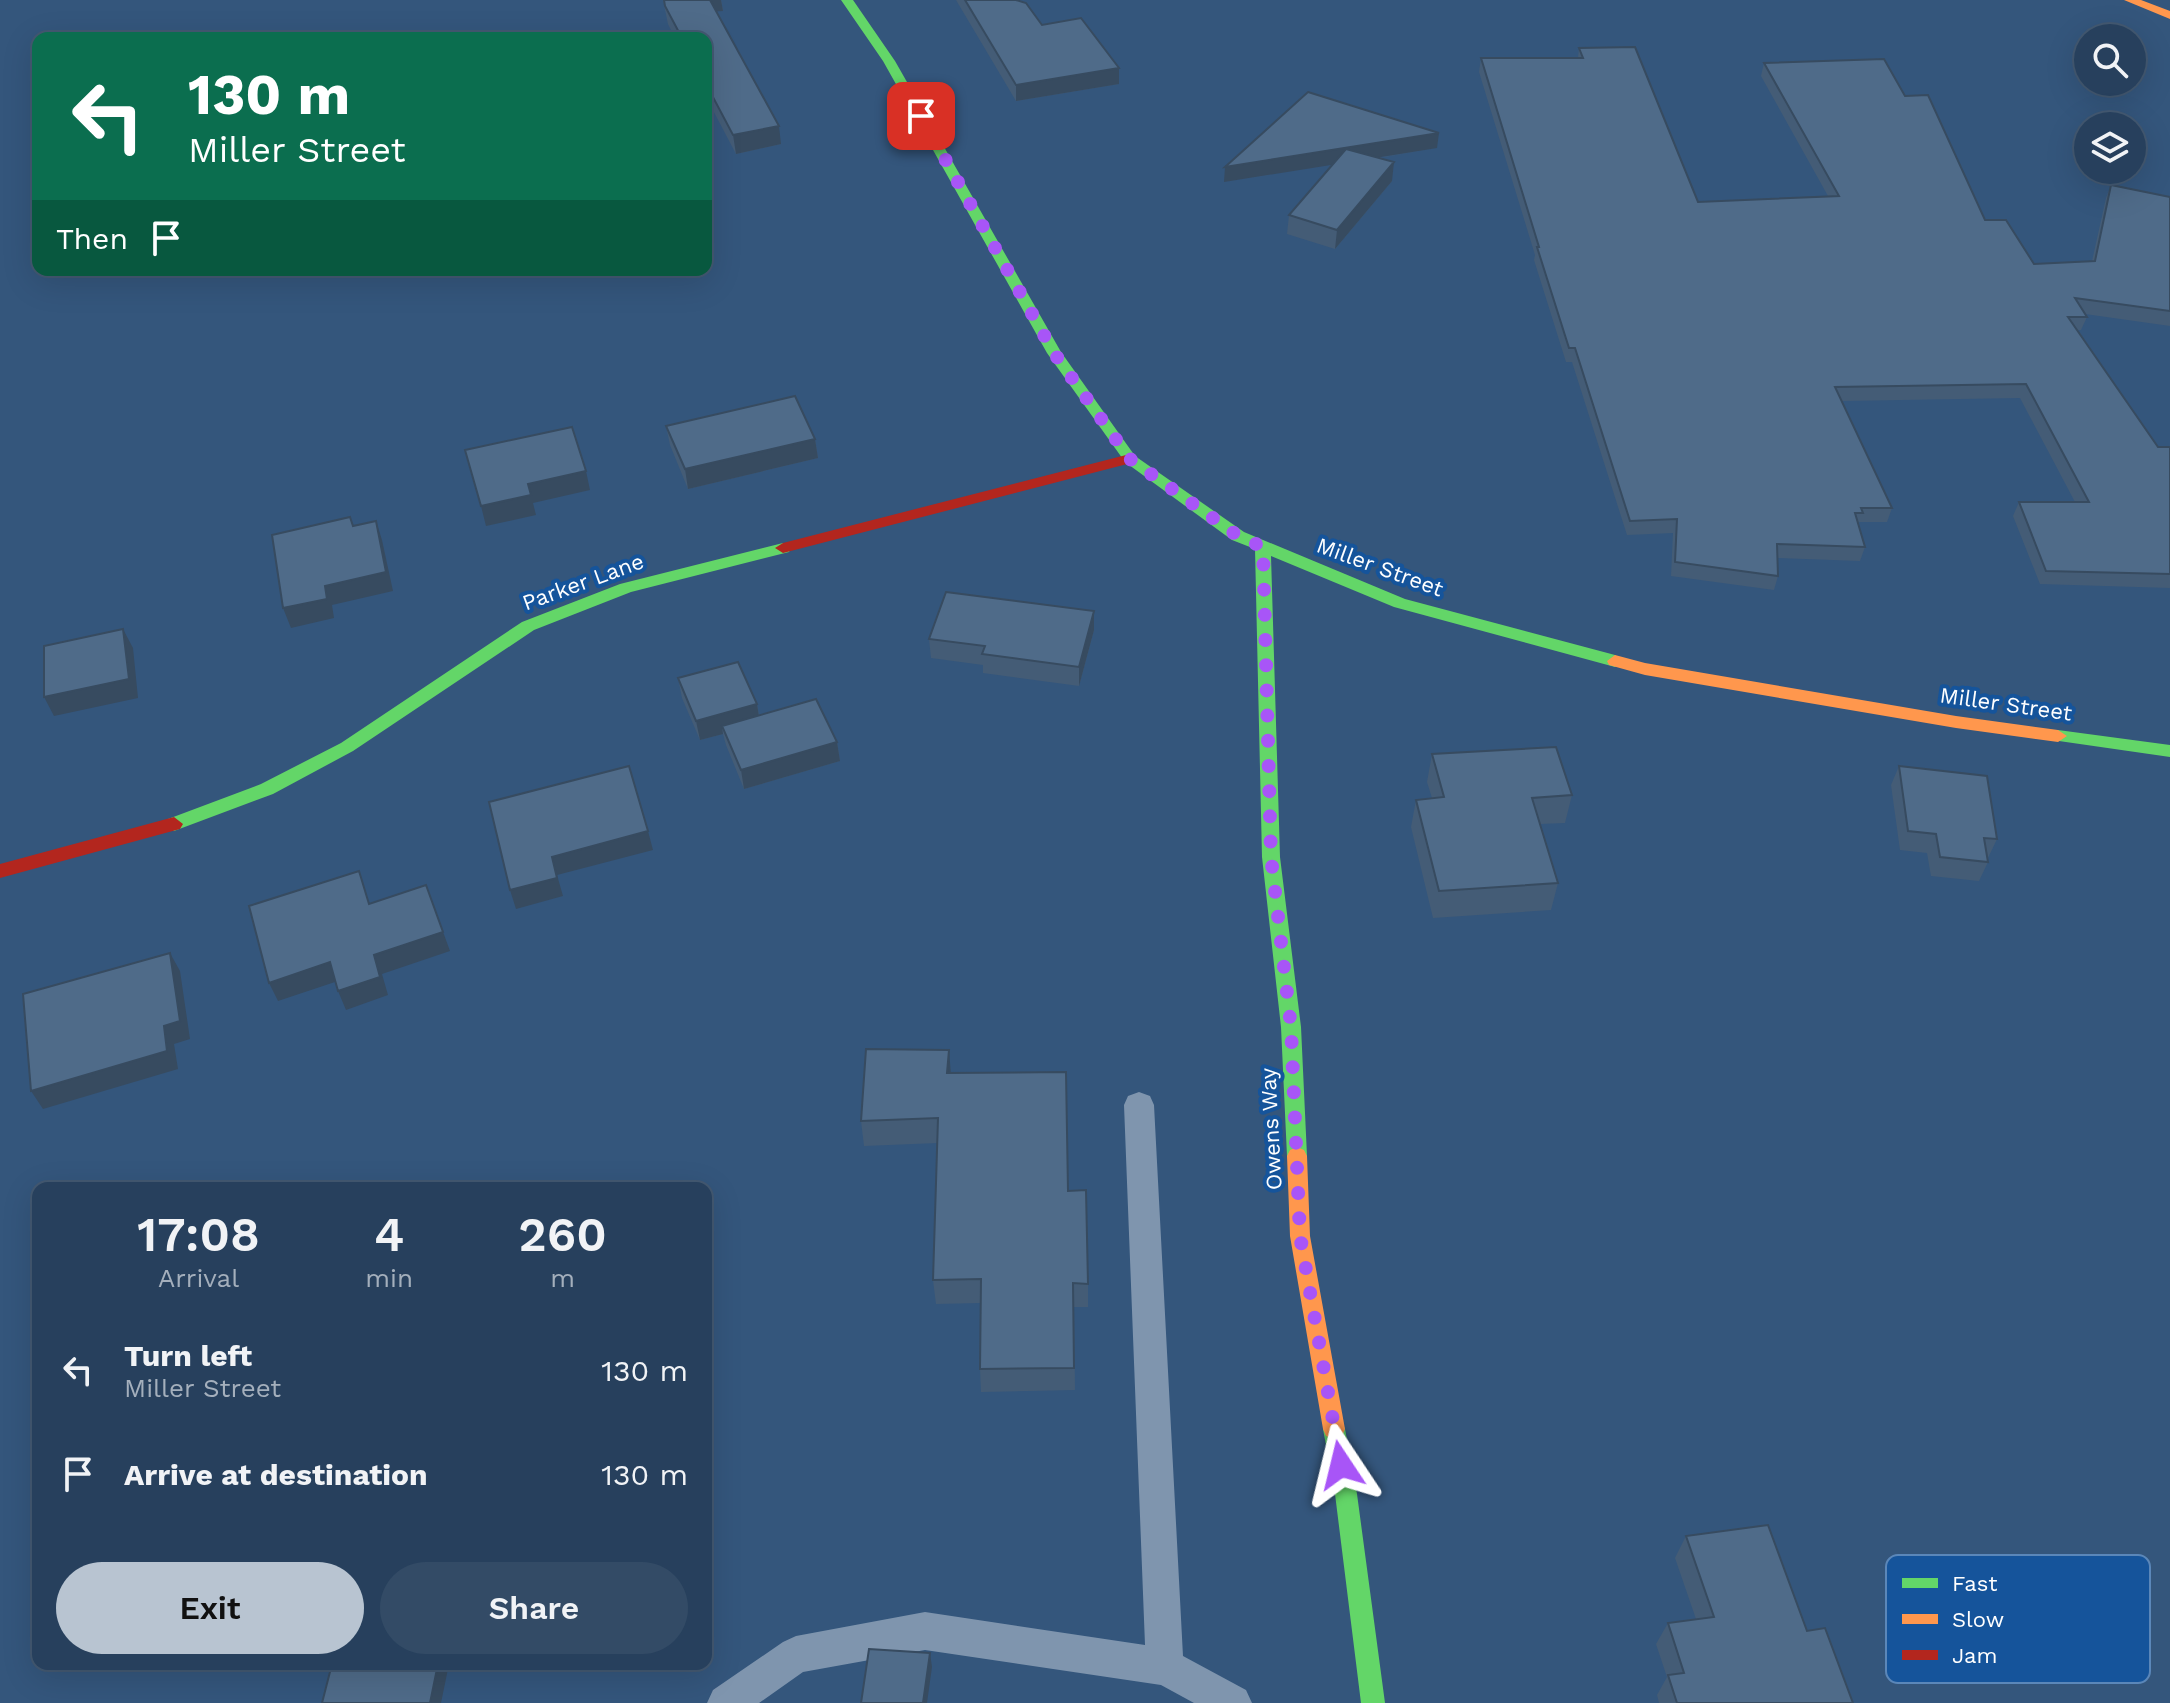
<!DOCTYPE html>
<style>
body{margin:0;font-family:"Work Sans",sans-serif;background:#334b66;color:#f1f3f6;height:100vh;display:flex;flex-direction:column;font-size:30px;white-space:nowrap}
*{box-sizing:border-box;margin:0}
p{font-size:26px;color:#a4afbc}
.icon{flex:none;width:44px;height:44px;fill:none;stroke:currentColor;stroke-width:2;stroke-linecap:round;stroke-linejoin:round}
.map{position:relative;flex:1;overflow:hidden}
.side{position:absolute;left:32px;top:1182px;width:680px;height:488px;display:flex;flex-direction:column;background:#27405d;border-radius:16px;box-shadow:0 8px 32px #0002,0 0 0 2px #435972}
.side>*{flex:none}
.banner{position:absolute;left:32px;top:32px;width:680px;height:244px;border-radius:16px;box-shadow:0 8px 32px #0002,0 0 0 2px #435972;background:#0b6e4f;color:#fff;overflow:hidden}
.controls{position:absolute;left:2074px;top:24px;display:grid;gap:16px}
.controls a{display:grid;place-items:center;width:72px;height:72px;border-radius:50%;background:#27405d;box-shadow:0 8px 32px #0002,0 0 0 2px #435972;font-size:40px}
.pin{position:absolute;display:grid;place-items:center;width:68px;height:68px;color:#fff;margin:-34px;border-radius:16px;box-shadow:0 4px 12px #0006}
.me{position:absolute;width:88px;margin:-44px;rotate:350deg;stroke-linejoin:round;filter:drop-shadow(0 0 6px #0008)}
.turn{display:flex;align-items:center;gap:28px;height:168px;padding:0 24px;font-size:36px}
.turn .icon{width:104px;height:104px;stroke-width:2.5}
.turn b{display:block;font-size:56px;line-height:68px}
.then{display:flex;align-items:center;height:76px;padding:0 24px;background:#0003;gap:16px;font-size:30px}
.eta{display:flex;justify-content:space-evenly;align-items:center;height:136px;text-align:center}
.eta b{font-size:48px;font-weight:600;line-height:56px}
.primary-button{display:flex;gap:16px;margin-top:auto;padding:16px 24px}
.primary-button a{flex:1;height:92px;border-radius:48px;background:#b8c4d1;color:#111;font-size:32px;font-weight:600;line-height:92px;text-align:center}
.primary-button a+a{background:#334b66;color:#f1f3f6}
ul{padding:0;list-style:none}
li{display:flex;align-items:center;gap:24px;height:104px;padding:0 24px}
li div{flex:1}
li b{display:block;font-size:30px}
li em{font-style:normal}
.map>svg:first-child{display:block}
</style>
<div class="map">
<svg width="2170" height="1703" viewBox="0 0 2170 1703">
<rect width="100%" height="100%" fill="#34567c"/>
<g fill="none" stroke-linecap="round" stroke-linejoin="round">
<path fill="#7f95ae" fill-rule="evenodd" d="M 1139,1092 L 1150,1096 L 1154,1105 L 1183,1656 L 1246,1690 L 1252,1703 L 1194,1703 L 1161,1685 L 925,1650 L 803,1672 L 759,1703 L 707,1703 L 713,1690 L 783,1642 L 796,1636 L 925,1612 L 1145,1645 L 1124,1105 L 1128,1096 Z"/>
<path fill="#63d668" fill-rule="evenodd" d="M 841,0 L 853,0 L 895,61 L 1061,352 L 1135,456 L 1244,532 L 1405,599 L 1615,655 L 1623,661 L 1615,667 L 1394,607 L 1271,556 L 1280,857 L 1301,1027 L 1307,1156 L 1304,1162 L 1297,1165 L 1290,1162 L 1287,1156 L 1281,1027 L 1262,857 L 1255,549 L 1232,540 L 1125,462 L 1047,353 L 883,61 Z
M 783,543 L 791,548 L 789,552 L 631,592 L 534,630 L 353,751 L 273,794 L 174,831 L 165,824 L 168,819 L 261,784 L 341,743 L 522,622 L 620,584 Z
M 2058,730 L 2170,745 L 2170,757 L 2052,740 L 2049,736 Z
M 1334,1419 L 1342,1422 L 1345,1429 L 1357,1494 L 1385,1703 L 1361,1703 L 1335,1494 L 1323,1429 L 1326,1422 Z"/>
<path fill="#ff974d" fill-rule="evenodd" d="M 2124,0 L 2141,0 L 2170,11 L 2170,19 Z
M 1615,655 L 1645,663 L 1956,716 L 2058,730 L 2067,736 L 2058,742 L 1956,728 L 1645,675 L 1609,665 L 1607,661 Z
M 1297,1147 L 1304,1150 L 1307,1156 L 1310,1236 L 1345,1429 L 1342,1436 L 1334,1439 L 1326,1436 L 1323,1429 L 1290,1236 L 1287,1156 L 1290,1150 Z"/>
<path fill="#b3261e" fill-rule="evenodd" d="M 1130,454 L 1135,456 L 1135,462 L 783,553 L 775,548 L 783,543 Z
M 174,817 L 183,824 L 180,829 L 0,878 L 0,864 Z"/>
</g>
<path fill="#445c76" d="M 663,0 L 721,0 L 723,11 L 716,11 L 781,144 L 736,154 L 706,97 L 706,38 L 675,38 L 668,24 Z
M 956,0 L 1016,0 L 1042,25 L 1119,84 L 1016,101 Z
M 1579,48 L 1698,202 L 1828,196 L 1761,76 L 1764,63 L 1905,96 L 1985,220 L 2034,264 L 2092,261 L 2106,198 L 2111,185 L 2170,197 L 2170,326 L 2085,314 L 2087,317 L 2081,330 L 2078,330 L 2158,447 L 2170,447 L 2170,588 L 2040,584 L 2013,516 L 2019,502 L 2075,502 L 2020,398 L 1842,401 L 1892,508 L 1887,522 L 1859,522 L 1858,525 L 1865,547 L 1860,561 L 1777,558 L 1778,576 L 1774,590 L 1671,576 L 1673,533 L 1627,535 L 1572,362 L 1566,362 L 1534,260 L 1535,255 L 1479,72 L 1481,58 L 1578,58 Z
M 1437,148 L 1378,158 L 1392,181 L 1335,249 L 1287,234 L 1289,215 L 1332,165 L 1224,182 Z
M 666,426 L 815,439 L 818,458 L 688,489 L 670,445 Z
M 1094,611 L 1094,630 L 1079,686 L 983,673 L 983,665 L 931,658 L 929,639 Z
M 678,678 L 757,704 L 759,715 L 837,742 L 840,761 L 744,789 L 726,745 L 723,734 L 700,740 L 682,698 Z
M 1432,754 L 1572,795 L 1565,823 L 1540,824 L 1558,883 L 1551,910 L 1433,918 L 1411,827 L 1416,800 L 1432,798 L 1427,782 Z
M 1899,766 L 1997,839 L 1988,858 L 1988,862 L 1979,881 L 1931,876 L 1927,853 L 1900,850 L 1891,785 Z
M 951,1073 L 1068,1191 L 1088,1284 L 1088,1307 L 1074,1307 L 1075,1390 L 981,1392 L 980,1369 L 981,1303 L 936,1304 L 933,1280 L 938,1143 L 864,1146 L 861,1121 Z
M 1686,1536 L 1807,1631 L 1853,1703 L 1659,1703 L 1657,1695 L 1667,1677 L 1656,1644 L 1668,1623 L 1696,1619 L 1675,1558 Z"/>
<path fill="#374b60" d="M 708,0 L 721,0 L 723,11 L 709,12 Z
M 1119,68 L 1119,84 L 1016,101 L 1016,85 Z
M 779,126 L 781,144 L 736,154 L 733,135 Z
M 1439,133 L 1437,148 L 1224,182 L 1225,167 Z
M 1394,162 L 1392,181 L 1335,249 L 1337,230 Z
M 815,439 L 818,458 L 688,489 L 685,469 Z
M 586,471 L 590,490 L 533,503 L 536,515 L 486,526 L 481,506 L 528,484 Z
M 376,521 L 382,540 L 393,591 L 332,605 L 334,618 L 291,628 L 283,608 L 325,586 Z
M 1094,611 L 1094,630 L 1079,686 L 1079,667 Z
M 123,629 L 133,648 L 138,698 L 54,716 L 44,697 Z
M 757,704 L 760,723 L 722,726 L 723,734 L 700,740 L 696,721 Z
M 837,742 L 840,761 L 744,789 L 741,770 Z
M 648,831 L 653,850 L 557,875 L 563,896 L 516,909 L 510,890 L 552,857 Z
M 426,885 L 450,951 L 382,974 L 388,995 L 346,1010 L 338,991 L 374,955 Z
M 170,953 L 180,971 L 190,1039 L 174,1044 L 178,1069 L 43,1109 L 31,1091 Z
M 330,962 L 338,981 L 278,1001 L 269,983 Z
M 949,1050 L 951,1075 L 947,1073 Z
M 930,1653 L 932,1667 L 927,1703 L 923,1703 Z
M 438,1664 L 449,1664 L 441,1703 L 430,1703 Z"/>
<path fill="#4f6b89" stroke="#374b60" stroke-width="2" d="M 664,0 L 710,0 L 779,126 L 733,135 L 706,84 L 706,38 L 682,38 L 665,6 Z
M 965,0 L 1016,0 L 1026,3 L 1042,25 L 1081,18 L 1119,68 L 1016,85 Z
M 1635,47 L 1698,202 L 1839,196 L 1764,63 L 1884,59 L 1905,96 L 1928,95 L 1985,220 L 2006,220 L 2034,264 L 2095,261 L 2111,185 L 2170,197 L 2170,311 L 2075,298 L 2087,317 L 2068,317 L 2158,447 L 2170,447 L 2170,574 L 2046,571 L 2019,502 L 2089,502 L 2026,384 L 1835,387 L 1892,508 L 1861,508 L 1863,513 L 1855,513 L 1865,547 L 1777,544 L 1778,576 L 1675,562 L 1677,519 L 1630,521 L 1575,348 L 1569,348 L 1537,247 L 1539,247 L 1481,58 L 1583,58 L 1579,48 Z
M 1308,92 L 1439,133 L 1225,167 Z
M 1346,149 L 1394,162 L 1337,230 L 1289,215 Z
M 795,396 L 815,439 L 685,469 L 666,426 Z
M 572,427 L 586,471 L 528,484 L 531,495 L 481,506 L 465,450 Z
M 350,517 L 353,526 L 376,521 L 386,572 L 325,586 L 327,599 L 283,608 L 272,535 Z
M 946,592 L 1094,611 L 1079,667 L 982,654 L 985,646 L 929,639 Z
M 123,629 L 129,679 L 44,697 L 44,646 Z
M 738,662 L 757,704 L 696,721 L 678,678 Z
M 816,699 L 837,742 L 741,770 L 722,726 Z
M 1556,747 L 1572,795 L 1532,798 L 1558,883 L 1439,891 L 1416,800 L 1444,797 L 1432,754 Z
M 629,766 L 648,831 L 552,857 L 557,878 L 510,890 L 489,802 Z
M 1899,766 L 1987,776 L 1997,839 L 1984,838 L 1988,862 L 1940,857 L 1936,834 L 1908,831 Z
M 359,871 L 369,904 L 426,885 L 443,932 L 374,955 L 380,977 L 338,991 L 330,962 L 269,983 L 249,906 Z
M 170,953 L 180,1021 L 164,1026 L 167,1051 L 31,1091 L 23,994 Z
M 866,1049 L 949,1050 L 947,1073 L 1066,1072 L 1068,1191 L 1086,1190 L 1088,1284 L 1073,1283 L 1074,1368 L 980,1369 L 981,1279 L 933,1280 L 938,1118 L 861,1121 Z
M 1768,1525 L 1807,1631 L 1825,1628 L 1853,1703 L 1677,1703 L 1668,1675 L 1684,1673 L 1668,1623 L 1714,1617 L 1686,1536 Z
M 869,1649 L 930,1653 L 923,1703 L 861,1703 Z
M 332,1664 L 438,1664 L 430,1703 L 322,1703 Z"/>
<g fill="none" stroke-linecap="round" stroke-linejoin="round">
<path stroke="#a855f7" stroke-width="14" stroke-dasharray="0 25.2" d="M 921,116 L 1054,353 L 1130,459 L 1238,536 L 1263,547 L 1271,857 L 1291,1027 L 1300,1236 L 1341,1465"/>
</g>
<g text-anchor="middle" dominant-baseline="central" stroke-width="8" stroke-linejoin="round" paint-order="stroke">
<g font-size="22" fill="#fff" stroke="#15549b">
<text transform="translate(1380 567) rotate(20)">Miller Street</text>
<text transform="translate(583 582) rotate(-20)">Parker Lane</text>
<text transform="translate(2006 704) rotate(8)">Miller Street</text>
<text transform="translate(1271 1129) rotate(-93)">Owens Way</text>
</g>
</g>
<rect x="1886" y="1555" width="264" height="128" rx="12" fill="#15549b" stroke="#5b87b9" stroke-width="2"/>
<rect x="1902" y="1578" width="36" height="10" fill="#63d668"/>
<rect x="1902" y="1614" width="36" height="10" fill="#ff974d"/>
<rect x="1902" y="1650" width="36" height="10" fill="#b3261e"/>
<g font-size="22" fill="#fff">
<text x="1952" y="1591">Fast</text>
<text x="1952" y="1627">Slow</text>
<text x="1952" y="1663">Jam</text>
</g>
</svg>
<div class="controls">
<a><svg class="icon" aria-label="search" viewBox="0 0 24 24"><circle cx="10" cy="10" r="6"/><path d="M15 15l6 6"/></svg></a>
<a><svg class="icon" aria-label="layers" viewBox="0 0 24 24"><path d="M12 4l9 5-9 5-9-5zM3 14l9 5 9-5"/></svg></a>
</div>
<div class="pin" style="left:921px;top:116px;background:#d93025"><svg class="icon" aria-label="arrive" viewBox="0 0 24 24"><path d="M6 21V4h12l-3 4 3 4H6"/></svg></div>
<svg class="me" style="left:1341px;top:1465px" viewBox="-20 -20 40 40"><path d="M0-17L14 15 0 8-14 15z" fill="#a855f7" stroke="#fff" stroke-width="4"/></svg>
<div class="banner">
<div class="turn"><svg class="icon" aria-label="left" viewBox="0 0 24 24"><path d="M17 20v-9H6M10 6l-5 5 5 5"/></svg><div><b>130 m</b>Miller Street</div></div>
<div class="then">Then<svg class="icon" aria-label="arrive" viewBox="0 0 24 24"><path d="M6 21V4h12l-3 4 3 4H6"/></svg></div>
</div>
<section class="side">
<div class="eta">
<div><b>17:08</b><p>Arrival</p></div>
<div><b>4</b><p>min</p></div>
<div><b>260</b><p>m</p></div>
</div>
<ul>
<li><svg class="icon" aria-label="left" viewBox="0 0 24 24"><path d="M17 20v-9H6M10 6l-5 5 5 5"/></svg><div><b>Turn left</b><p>Miller Street</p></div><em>130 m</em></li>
<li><svg class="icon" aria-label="arrive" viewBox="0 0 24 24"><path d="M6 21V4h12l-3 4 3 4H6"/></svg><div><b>Arrive at destination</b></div><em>130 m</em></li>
</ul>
<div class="primary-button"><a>Exit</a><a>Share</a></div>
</section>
</div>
